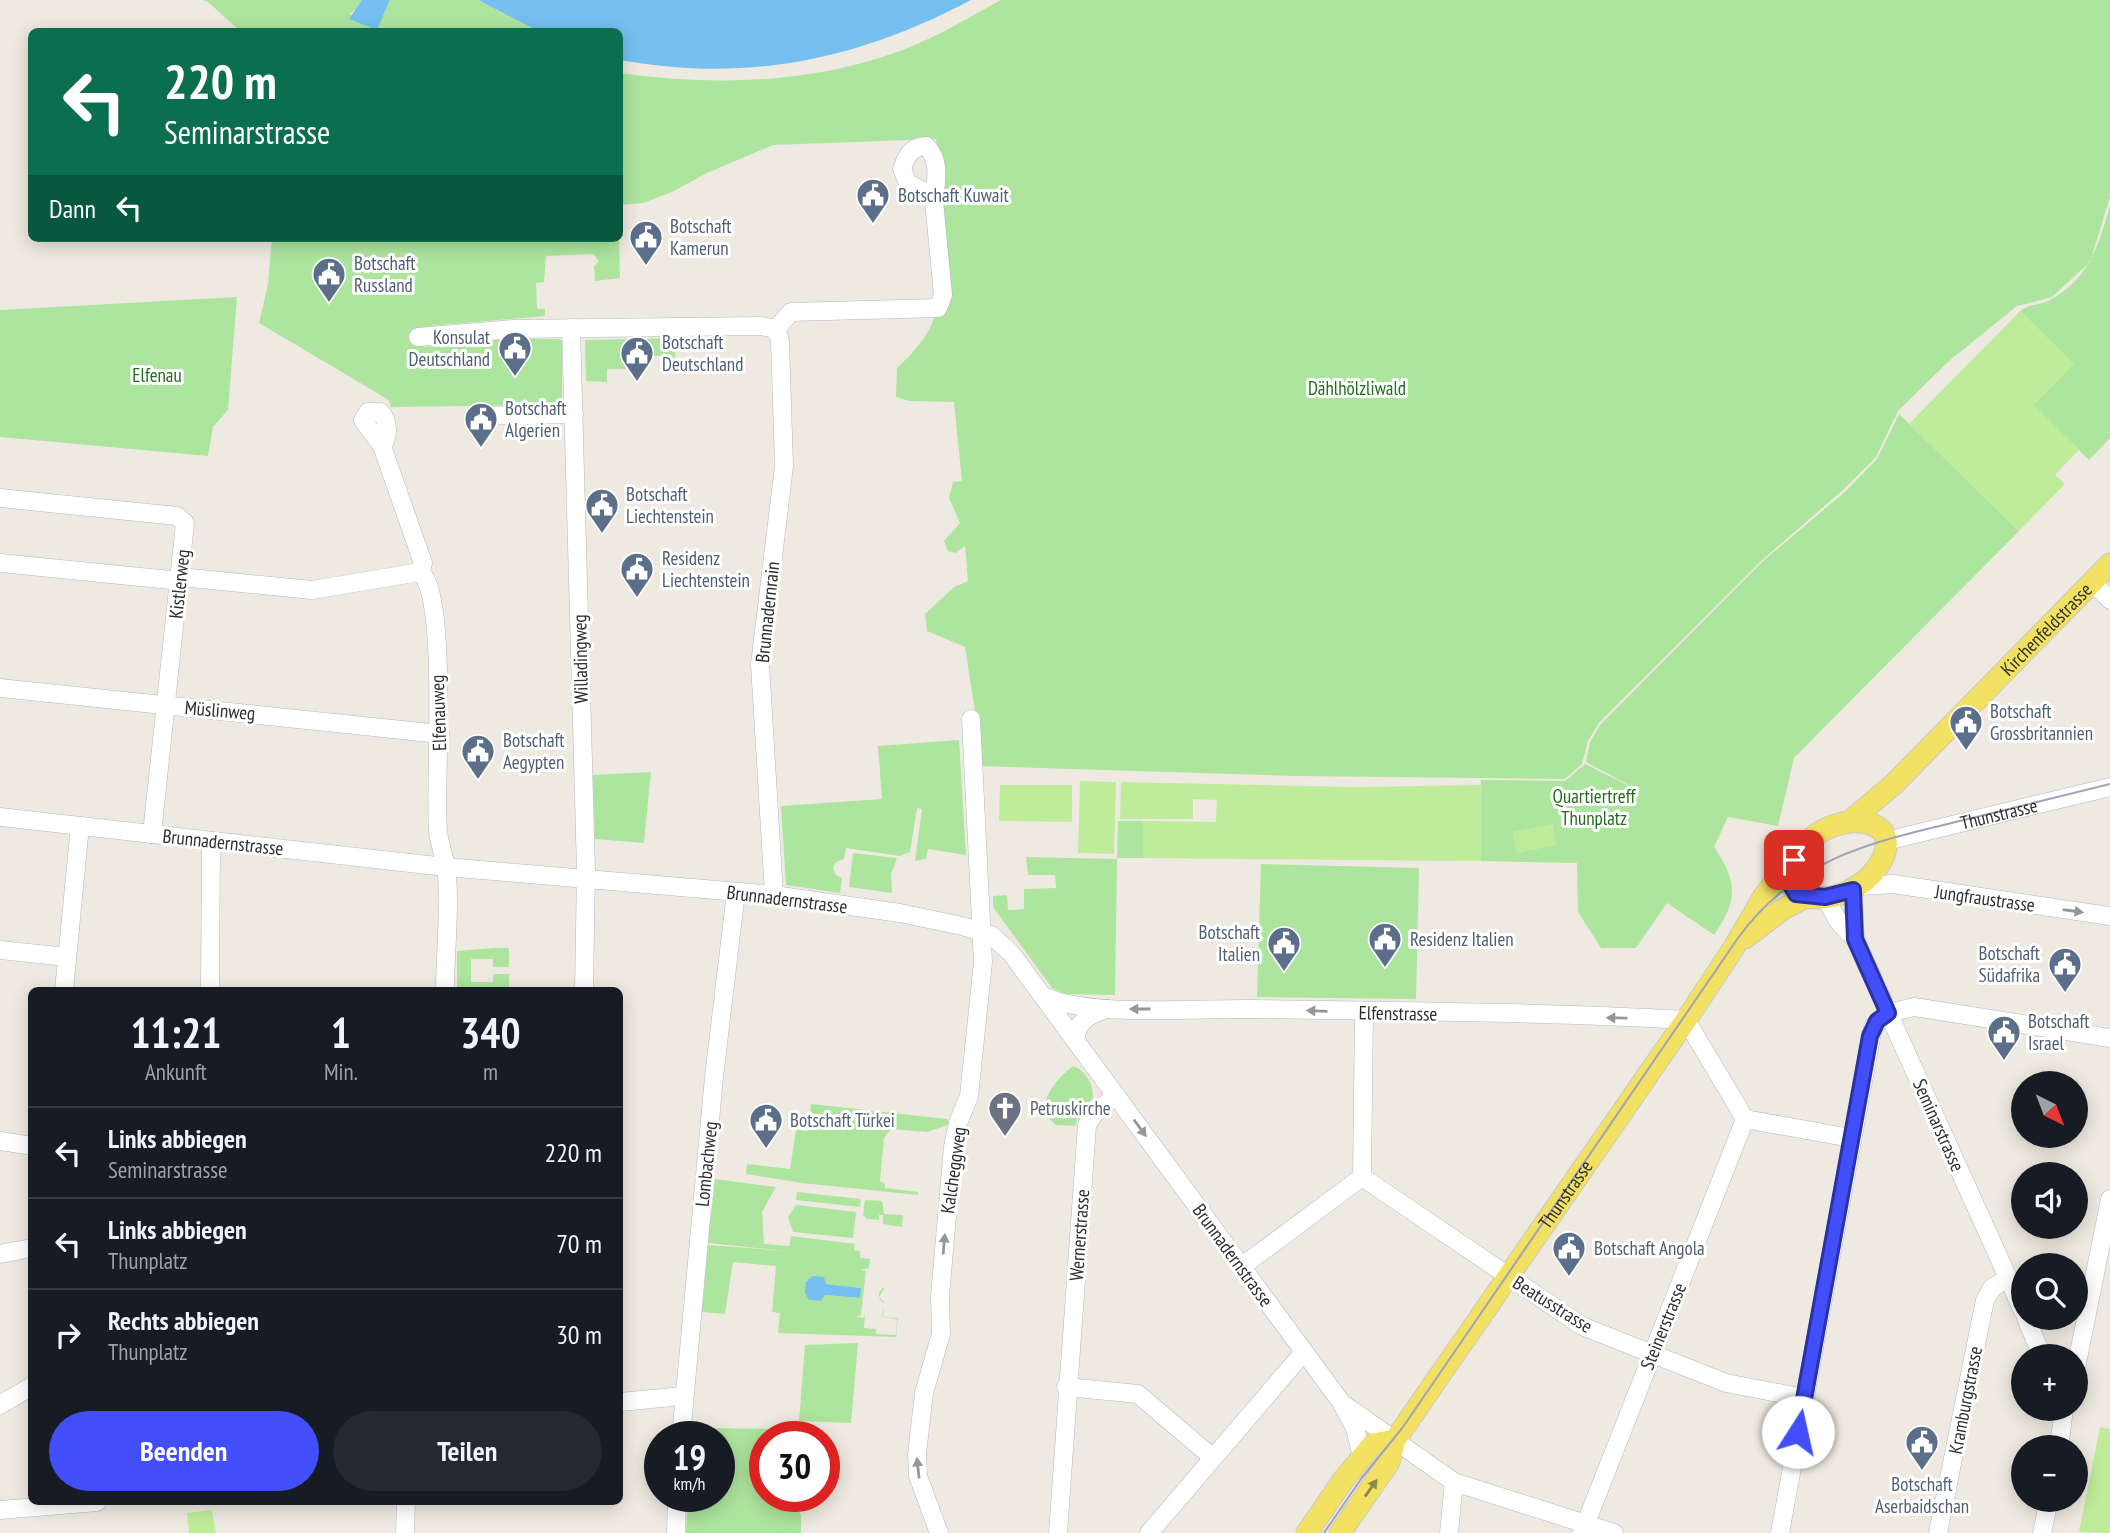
<!DOCTYPE html>
<html lang="de">
<meta charset="utf-8">
<style>
body{margin:0;font-family:"PT Sans Narrow",sans-serif;background:#242831;color:#f1f3f6;height:100vh;display:flex;flex-direction:column;font-size:26px;white-space:nowrap}
*{box-sizing:border-box;margin:0}
p{font-size:23px;color:#9ea1a6}
.icon{flex:none;width:38px;height:38px;fill:none;stroke:currentColor;stroke-width:2;stroke-linecap:round;stroke-linejoin:round}
.map{position:relative;flex:1;overflow:hidden}
.sheet{position:absolute;left:28px;top:987px;width:595px;height:518px;display:flex;flex-direction:column;background:#171b24;border-radius:10px;box-shadow:0 4px 18px #0003}
.sheet>*{flex:none}
.hud{position:absolute;left:28px;top:28px;width:595px;height:214px;border-radius:10px;box-shadow:0 4px 18px #0003;background:#0b6e4f;color:#fff;overflow:hidden}
.needle{width:46px;rotate:138deg}
.controls{position:absolute;left:2011px;top:1071px;display:grid;gap:14px}
.controls a{display:grid;place-items:center;width:77px;height:77px;border-radius:50%;background:#171b24;box-shadow:0 4px 18px #0003;font-size:35px}
.speed{position:absolute;left:644px;top:1421px;display:flex;gap:14px;font-size:35px;font-weight:700;text-align:center}
.speed>*{display:grid;place-content:center;width:91px;height:91px;border-radius:50%;background:#171b24;box-shadow:0 4px 18px #0003;line-height:1}
.speed small{font-size:18px;font-weight:400}
.speed .limit{border:10px solid #d22;background:#fff;color:#111}
.pin{position:absolute;display:grid;place-items:center;width:60px;height:60px;color:#fff;margin:-30px;border-radius:14px;box-shadow:0 4px 10px #0006}
.me{position:absolute;width:77px;margin:-38px;rotate:10deg;stroke-linejoin:round;filter:drop-shadow(0 0 5px #0008)}
.turn{display:flex;align-items:center;gap:24px;height:147px;padding:0 21px;font-size:32px}
.turn .icon{width:91px;height:91px;stroke-width:2.5}
.turn b{display:block;font-size:49px;line-height:60px}
.then{display:flex;align-items:center;height:66px;padding:0 21px;background:#0003;gap:14px;font-size:26px}
.eta{display:flex;justify-content:space-evenly;align-items:center;height:119px;text-align:center}
.eta b{font-size:42px;font-weight:700;line-height:49px}
.cta{display:flex;gap:14px;margin-top:auto;padding:14px 21px}
.cta a{flex:1;height:80px;border-radius:42px;background:#424efa;color:#fff;font-size:28px;font-weight:700;line-height:80px;text-align:center}
.cta a+a{background:#242831;color:#f1f3f6}
ul{padding:0;list-style:none}
li{display:flex;align-items:center;gap:21px;height:91px;padding:0 21px;border-top:2px solid #363941}
li div{flex:1}
li b{display:block;font-size:26px}
li em{font-style:normal}
.map>svg:first-child{display:block}
</style>
<div class="map">
<svg width="2110" height="1533" viewBox="0 0 2110 1533">
<rect width="100%" height="100%" fill="#efeae1"/>
<path fill="#ade59e" fill-rule="evenodd" d="M 202,0 L 362,0 L 360,6 L 350,14 L 377,30 L 390,0 L 478,0 L 538,31 L 240,31 L 208,2 Z
M 1001,0 L 2110,0 L 2110,197 L 2090,262 L 2052,297 L 2017,306 L 1949,361 L 1898,411 L 1876,457 L 1844,489 L 1761,561 L 1599,723 L 1588,741 L 1582,764 L 1565,779 L 1295,776 L 979,766 L 976,718 L 965,647 L 927,631 L 925,614 L 954,587 L 968,581 L 965,546 L 956,553 L 948,551 L 944,541 L 960,523 L 949,498 L 953,482 L 962,481 L 954,402 L 909,401 L 896,397 L 897,368 C 946,324 943,291 942,231 C 941,200 940,170 936,139 L 773,145 L 707,173 L 672,192 L 643,203 L 620,205 L 620,73 C 715,86 809,84 900,51 C 935,38 968,18 1001,0 Z
M 2110,205 L 2110,438 L 2089,460 L 2033,405 L 2073,364 L 2020,311 C 2030,303 2039,306 2050,300 C 2089,279 2099,245 2110,205 Z
M 272,238 L 619,238 L 620,278 L 595,281 L 594,266 L 599,261 L 593,254 L 546,256 L 544,282 L 536,283 L 537,309 L 545,309 L 545,316 L 429,326 L 419,331 L 419,343 L 424,347 L 490,339 L 559,339 L 562,341 L 562,405 L 390,407 L 389,400 L 259,323 L 268,284 Z
M 237,297 L 228,410 L 213,427 L 208,456 L 0,437 L 0,310 Z
M 676,338 L 675,360 L 669,356 L 637,356 L 634,369 L 607,369 L 607,382 L 586,381 L 585,340 Z
M 1899,414 L 2019,531 L 1794,758 L 1778,826 L 1728,817 L 1714,847 C 1738,882 1738,900 1714,935 L 1667,903 L 1636,948 L 1601,948 L 1578,912 L 1577,863 L 1481,861 L 1481,780 L 1565,781 L 1585,764 L 1642,792 L 1586,762 L 1590,742 L 1600,725 L 1762,562 L 1846,491 L 1877,459 Z
M 959,740 L 966,855 L 928,849 L 926,859 L 915,861 L 922,809 L 917,808 L 910,852 L 900,856 L 846,848 L 844,859 L 836,862 L 833,868 L 836,875 L 842,878 L 840,893 L 786,885 L 781,806 L 882,799 L 878,746 Z
M 651,772 L 644,843 L 595,839 L 593,775 Z
M 1118,821 L 1143,821 L 1143,858 L 1117,858 Z
M 853,853 L 897,858 L 891,874 L 892,893 L 849,887 Z
M 1026,857 L 1117,859 L 1115,995 L 1065,994 L 1052,988 L 993,907 L 993,896 L 1007,895 L 1008,910 L 1024,909 L 1024,889 L 1056,888 L 1055,875 L 1028,875 Z
M 1261,864 L 1419,868 L 1416,999 L 1257,997 Z
M 494,948 L 509,948 L 509,967 L 493,967 L 493,959 L 471,959 L 471,982 L 493,982 L 493,974 L 509,974 L 509,990 L 514,990 L 457,990 L 457,951 Z
M 1073,1066 C 1085,1070 1094,1085 1093,1098 L 1080,1112 L 1075,1126 L 1056,1125 C 1031,1107 1056,1079 1073,1066 Z
M 811,1104 L 947,1119 L 951,1124 L 927,1132 L 891,1129 L 884,1138 L 880,1181 L 885,1184 L 885,1188 L 918,1192 L 918,1195 L 802,1183 L 746,1174 L 747,1164 L 790,1169 L 796,1130 L 808,1131 Z
M 715,1179 L 776,1187 L 762,1212 L 764,1244 L 789,1246 L 791,1236 L 855,1244 L 854,1250 L 860,1251 L 860,1258 L 903,1262 L 902,1269 L 903,1262 L 870,1259 L 868,1275 L 869,1268 L 861,1270 L 866,1271 L 861,1315 L 856,1317 L 864,1318 L 865,1312 L 864,1328 L 876,1329 L 876,1334 L 896,1335 L 897,1319 L 882,1317 L 884,1303 C 876,1299 878,1290 885,1287 L 887,1273 L 885,1287 L 879,1297 L 884,1302 L 883,1317 L 898,1318 L 896,1337 L 778,1333 L 780,1313 L 772,1312 L 776,1266 L 733,1262 L 725,1314 L 702,1312 L 708,1245 L 786,1251 L 708,1243 ZM 812,1276 L 825,1284 L 860,1288 L 860,1298 L 824,1295 L 821,1301 L 810,1300 L 808,1293 Z
M 797,1192 L 861,1199 L 860,1207 L 796,1200 Z
M 865,1200 L 882,1201 L 884,1214 L 903,1215 L 902,1227 L 883,1224 L 883,1215 L 879,1215 L 879,1220 L 867,1219 L 863,1215 Z
M 796,1205 L 856,1212 L 853,1238 L 793,1232 L 788,1217 Z
M 858,1343 L 851,1423 L 799,1421 L 805,1345 Z
M 691,1428 L 793,1429 L 793,1437 L 765,1437 L 765,1496 L 789,1496 L 801,1515 L 801,1533 L 686,1533 L 688,1496 L 719,1496 L 719,1437 L 691,1437 Z"/>
<path fill="#bfec9a" d="M 2020,311 L 2074,364 L 2034,405 L 2079,450 L 2055,475 L 2065,484 L 2019,531 L 1909,424 Z
M 1080,781 L 1116,782 L 1114,854 L 1078,853 Z
M 1121,782 L 1356,787 L 1482,785 L 1481,861 L 1143,858 L 1143,821 L 1216,822 L 1217,800 L 1193,799 L 1193,819 L 1120,819 Z
M 1000,785 L 1072,785 L 1072,822 L 999,821 Z
M 1553,824 L 1557,845 L 1517,853 L 1513,832 Z
M 2100,1427 L 2110,1429 L 2110,1533 L 2079,1532 Z
M 212,1510 L 216,1533 L 189,1533 L 187,1513 Z"/>
<path fill="#75c0f0" d="M 362,0 L 390,0 L 377,30 L 349,19 Z
M 478,0 L 971,0 C 858,60 747,83 620,60 L 620,32 L 538,31 Z
M 812,1276 L 824,1277 L 826,1284 L 861,1288 L 860,1298 L 825,1295 L 821,1301 L 809,1300 L 805,1293 L 806,1282 Z"/>
<g fill="none" stroke-linecap="round" stroke-linejoin="round">
<defs>
<g id="minor">
<path d="M 571,328 L 586,870 L 584,990"/>
<path d="M 776,329 L 791,312 L 938,308 L 943,295 L 934,201 L 931,195 L 908,183 L 902,169 C 906,157 911,146 926,146 C 941,160 936,182 934,201"/>
<path d="M 418,337 L 513,329 L 761,326 L 776,329"/>
<path d="M 480,416 L 574,414"/>
<path d="M 382,446 L 363,420 L 368,412 L 380,412 C 389,420 389,437 382,446 L 423,563 L 420,572"/>
<path d="M 0,498 L 177,516 L 185,523 L 152,834"/>
<path d="M 0,563 L 180,581"/>
<path d="M 420,572 C 449,594 434,788 438,831 C 439,843 444,855 446,867 C 451,900 445,955 445,990"/>
<path d="M 180,577 L 312,590 L 420,572"/>
<path d="M 2092,582 L 2110,600"/>
<path d="M 0,688 L 440,734"/>
<path d="M 0,817 L 446,867 L 774,895 L 900,913 L 962,926 L 991,935 L 1011,953 L 1341,1402 L 1355,1428 L 1362,1457"/>
<path id="s1" d="M 1886,841 L 2110,787"/>
<path d="M 1860,886 L 1893,884 L 2110,916"/>
<path d="M 1853,889 L 1855,939"/>
<path d="M 774,895 L 760,664 L 784,466 L 780,341 L 776,329"/>
<path d="M 1825,897 L 1838,921 L 1855,939 L 2023,1311"/>
<path d="M 0,950 L 67,957"/>
<path d="M 64,990 L 80,826"/>
<path d="M 210,990 L 211,841"/>
<path d="M 1042,995 C 1082,1018 1201,1008 1252,1009 C 1396,1011 1542,1012 1686,1020 L 1745,1119 L 1851,1138"/>
<path d="M 1076,1041 C 1074,1023 1091,1013 1107,1009"/>
<path d="M 0,1141 L 32,1146"/>
<path d="M 1362,1177 L 1582,1326 L 1726,1383 L 1804,1398"/>
<path d="M 0,1254 L 32,1248"/>
<path d="M 1241,1267 L 1362,1177 L 1364,1012"/>
<path d="M 2026,1318 L 2042,1356"/>
<path d="M 2076,1368 L 2110,1199"/>
<path d="M 1066,1387 L 1138,1394 L 1213,1458"/>
<path d="M 620,1402 L 683,1396"/>
<path d="M 0,1405 L 32,1386"/>
<path d="M 1346,1406 L 1454,1482 L 1614,1533"/>
<path d="M 681,1437 L 714,1077 L 736,892"/>
<path d="M 2059,1447 L 2064,1409"/>
<path d="M 0,1510 L 97,1502"/>
<path d="M 405,1533 L 406,1502"/>
<path d="M 676,1533 L 677,1496"/>
<path d="M 939,1533 L 918,1476 L 917,1454 L 924,1393 L 941,1334 L 940,1296 L 953,1147 L 958,1123 L 969,1096 L 983,962 L 971,719"/>
<path d="M 1058,1533 L 1087,1125 L 1093,1115 L 1116,1095"/>
<path d="M 1149,1533 L 1304,1352"/>
<path d="M 1449,1533 L 1454,1482"/>
<path d="M 1582,1533 L 1745,1119"/>
<path d="M 1780,1533 L 1873,1027 L 1888,1013 L 1914,1007 L 2110,1038"/>
<path d="M 1938,1533 L 1985,1300 L 1992,1288 L 2008,1278"/>
<path d="M 2042,1533 L 2049,1500"/>
</g>
<g id="major">
<path id="s2" d="M 1849,822 L 1894,784 L 2110,564"/>
<path d="M 1849,822 C 1929,817 1866,919 1796,894 L 1789,879 C 1794,848 1818,826 1849,822 Z"/>
<path d="M 1745,938 L 1783,909 L 1806,897"/>
<path d="M 1307,1533 L 1344,1479 L 1373,1444 L 1395,1440"/>
<path id="s3" d="M 1340,1533 L 1389,1462 L 1395,1440 L 1686,1020 L 1733,949 L 1764,896 L 1798,852"/>
</g>
</defs>
<use href="#minor" stroke="#b4b5c1" stroke-width="19"/>
<use href="#major" stroke="#c9c9c9" stroke-width="23"/>
<use href="#minor" stroke="#fff" stroke-width="18"/>
<use href="#major" stroke="#f2e163" stroke-width="21"/>
<path stroke="#a3a3b8" stroke-width="2" d="M 1324,1533 L 1361,1479 L 1403,1427 L 1738,938 C 1797,857 1872,842 1964,820 C 2013,808 2061,796 2110,784"/>
</g>
<defs><path id="oneway-solid" d="M-6-.8H1V-3.2L6.5 0L1 3.2V.8H-6Z" transform="scale(1.75)"/></defs>
<g fill="#969696">
<use href="#oneway-solid" transform="translate(2073 911) rotate(8)"/>
<use href="#oneway-solid" transform="translate(1140 1009) rotate(-180)"/>
<use href="#oneway-solid" transform="translate(1317 1011) rotate(-178)"/>
<use href="#oneway-solid" transform="translate(1617 1018) rotate(-179)"/>
<use href="#oneway-solid" transform="translate(1140 1128) rotate(54)"/>
<use href="#oneway-solid" transform="translate(944 1244) rotate(-85)"/>
<use href="#oneway-solid" transform="translate(918 1468) rotate(-96)"/>
</g>
<use fill="#908848" href="#oneway-solid" transform="translate(1371 1488) rotate(-55)"/>
<g fill="none" stroke-linecap="round" stroke-linejoin="round">
<defs>
<path id="route" d="M 1794,860 L 1789,882 L 1796,894 L 1825,897 L 1853,890 L 1855,939 L 1888,1013 L 1877,1021 L 1870,1036 L 1798,1432"/>
</defs>
<use href="#route" stroke="#2b33a2" stroke-width="18"/>
<use href="#route" stroke="#424efa" stroke-width="12"/>
</g>
<defs>
<symbol id="civic-pin" viewBox="-11 -11 22 30"><path d="M0 17L-7.5 6A9.5 9.5 0 1 1 7.5 6Z" fill="#5c6f8a" stroke="#fff"/><path d="M-.6-6.5H3V-4.5H.6V-3L4-1V1h2V6H-6V1h2V-1L-.6-3ZM-1.2 2.5V6h2.4V2.5Z" fill="#fff"/></symbol>
<symbol id="church-pin" viewBox="-11 -11 22 30"><path d="M0 17L-7.5 6A9.5 9.5 0 1 1 7.5 6Z" fill="#6b7280" stroke="#fff"/><path d="M-1.2-6h2.4v3.5h3.3v2.4h-3.3V6h-2.4V-.1h-3.3v-2.4h3.3Z" fill="#fff"/></symbol>
</defs>
<g fill-rule="evenodd">
<use href="#civic-pin" x="854" y="176" width="38" height="52"/>
<use href="#civic-pin" x="627" y="218" width="38" height="52"/>
<use href="#civic-pin" x="310" y="255" width="38" height="52"/>
<use href="#civic-pin" x="496" y="329" width="38" height="52"/>
<use href="#civic-pin" x="618" y="334" width="38" height="52"/>
<use href="#civic-pin" x="462" y="400" width="38" height="52"/>
<use href="#civic-pin" x="583" y="486" width="38" height="52"/>
<use href="#civic-pin" x="618" y="550" width="38" height="52"/>
<use href="#civic-pin" x="1947" y="703" width="38" height="52"/>
<use href="#civic-pin" x="459" y="732" width="38" height="52"/>
<use href="#civic-pin" x="1366" y="920" width="38" height="52"/>
<use href="#civic-pin" x="1265" y="924" width="38" height="52"/>
<use href="#civic-pin" x="2046" y="945" width="38" height="52"/>
<use href="#civic-pin" x="1985" y="1013" width="38" height="52"/>
<use href="#church-pin" x="986" y="1089" width="38" height="52"/>
<use href="#civic-pin" x="747" y="1101" width="38" height="52"/>
<use href="#civic-pin" x="1550" y="1229" width="38" height="52"/>
<use href="#civic-pin" x="1903" y="1423" width="38" height="52"/>
</g>
<g text-anchor="middle" dominant-baseline="central" stroke-width="6" stroke-linejoin="round" paint-order="stroke">
<g font-size="19" fill="#4e5e75" stroke="#fff" text-anchor="start">
<text x="898" y="195">Botschaft Kuwait</text>
<text x="670" y="226">Botschaft<tspan x="670" dy="22">Kamerun</tspan></text>
<text x="354" y="263">Botschaft<tspan x="354" dy="22">Russland</tspan></text>
<text x="490" y="337" text-anchor="end">Konsulat<tspan x="490" dy="22">Deutschland</tspan></text>
<text x="662" y="342">Botschaft<tspan x="662" dy="22">Deutschland</tspan></text>
<text x="505" y="408">Botschaft<tspan x="505" dy="22">Algerien</tspan></text>
<text x="626" y="494">Botschaft<tspan x="626" dy="22">Liechtenstein</tspan></text>
<text x="662" y="558">Residenz<tspan x="662" dy="22">Liechtenstein</tspan></text>
<text x="1990" y="711">Botschaft<tspan x="1990" dy="22">Grossbritannien</tspan></text>
<text x="503" y="740">Botschaft<tspan x="503" dy="22">Aegypten</tspan></text>
<text x="1260" y="932" text-anchor="end">Botschaft<tspan x="1260" dy="22">Italien</tspan></text>
<text x="1410" y="939">Residenz Italien</text>
<text x="2040" y="953" text-anchor="end">Botschaft<tspan x="2040" dy="22">Südafrika</tspan></text>
<text x="2028" y="1021">Botschaft<tspan x="2028" dy="22">Israel</tspan></text>
<text x="790" y="1120">Botschaft Türkei</text>
<text x="1594" y="1248">Botschaft Angola</text>
<text x="1922" y="1484" text-anchor="middle">Botschaft<tspan x="1922" dy="22">Aserbaidschan</tspan></text>
</g>
<g font-size="19" fill="#226d1b" stroke="#fff">
<text x="157" y="375">Elfenau</text>
<text x="1357" y="388">Dählhölzliwald</text>
<text x="1594" y="796">Quartiertreff<tspan x="1594" dy="22">Thunplatz</tspan></text>
</g>
<g font-size="19" fill="#2e2e2e" stroke="#fff">
<text transform="translate(179 584) rotate(-84)">Kistlerweg</text>
<text transform="translate(767 612) rotate(-84)">Brunnadernrain</text>
<text stroke="none"><textPath href="#s2" startOffset="276">Kirchenfeldstrasse</textPath></text>
<text transform="translate(580 659) rotate(-91)">Willadingweg</text>
<text transform="translate(220 710) rotate(5)">Müslinweg</text>
<text transform="translate(438 713) rotate(-92)">Elfenauweg</text>
<text stroke="none"><textPath href="#s1" startOffset="116">Thunstrasse</textPath></text>
<text transform="translate(223 842) rotate(6)">Brunnadernstrasse</text>
<text transform="translate(1985 898) rotate(8)">Jungfraustrasse</text>
<text transform="translate(787 899) rotate(7)">Brunnadernstrasse</text>
<text transform="translate(1398 1013) rotate(1)">Elfenstrasse</text>
<text transform="translate(1939 1125) rotate(66)">Seminarstrasse</text>
<text transform="translate(706 1164) rotate(-84)">Lombachweg</text>
<text transform="translate(953 1170) rotate(-82)">Kalcheggweg</text>
<text stroke="none"><textPath href="#s3" startOffset="408">Thunstrasse</textPath></text>
<text transform="translate(1079 1235) rotate(-86)">Wernerstrasse</text>
<text transform="translate(1233 1255) rotate(54)">Brunnadernstrasse</text>
<text transform="translate(1553 1304) rotate(32)">Beatusstrasse</text>
<text transform="translate(1663 1326) rotate(-68)">Steinerstrasse</text>
<text transform="translate(1965 1400) rotate(-79)">Kramburgstrasse</text>
</g>
<g font-size="19" fill="#5b616d" stroke="#fff" text-anchor="start">
<text x="1030" y="1108">Petruskirche</text>
</g>
</g>
</svg>
<div class="controls">
<a><svg class="needle" viewBox="-14 -14 28 28"><path d="M0-13l5 13h-10z" fill="#e53935"/><path d="M0 13l5-13h-10z" fill="#9ea1a6"/></svg></a>
<a><svg class="icon" aria-label="sound" viewBox="0 0 24 24"><path d="M4 9h4l5-4v14l-5-4H4zM17 9q2 3 0 6"/></svg></a>
<a><svg class="icon" aria-label="search" viewBox="0 0 24 24"><circle cx="10" cy="10" r="6"/><path d="M15 15l6 6"/></svg></a>
<a>+</a>
<a>−</a>
</div>
<div class="speed"><div>19<small>km/h</small></div><div class="limit">30</div></div>
<div class="pin" style="left:1794px;top:860px;background:#d93025"><svg class="icon" aria-label="arrive" viewBox="0 0 24 24"><path d="M6 21V4h12l-3 4 3 4H6"/></svg></div>
<svg class="me" style="left:1798px;top:1432px" viewBox="-20 -20 40 40"><circle r="19" fill="#fff"/><path d="M0-13L10 11 0 6-10 11z" fill="#424efa"/></svg>
<div class="hud">
<div class="turn"><svg class="icon" aria-label="left" viewBox="0 0 24 24"><path d="M17 20v-9H6M10 6l-5 5 5 5"/></svg><div><b>220 m</b>Seminarstrasse</div></div>
<div class="then">Dann<svg class="icon" aria-label="left" viewBox="0 0 24 24"><path d="M17 20v-9H6M10 6l-5 5 5 5"/></svg></div>
</div>
<section class="sheet">
<div class="eta">
<div><b>11:21</b><p>Ankunft</p></div>
<div><b>1</b><p>Min.</p></div>
<div><b>340</b><p>m</p></div>
</div>
<ul>
<li><svg class="icon" aria-label="left" viewBox="0 0 24 24"><path d="M17 20v-9H6M10 6l-5 5 5 5"/></svg><div><b>Links abbiegen</b><p>Seminarstrasse</p></div><em>220 m</em></li>
<li><svg class="icon" aria-label="left" viewBox="0 0 24 24"><path d="M17 20v-9H6M10 6l-5 5 5 5"/></svg><div><b>Links abbiegen</b><p>Thunplatz</p></div><em>70 m</em></li>
<li><svg class="icon" aria-label="right" viewBox="0 0 24 24"><path d="M7 20v-9h11M14 6l5 5-5 5"/></svg><div><b>Rechts abbiegen</b><p>Thunplatz</p></div><em>30 m</em></li>
</ul>
<div class="cta"><a>Beenden</a><a>Teilen</a></div>
</section>
</div>
